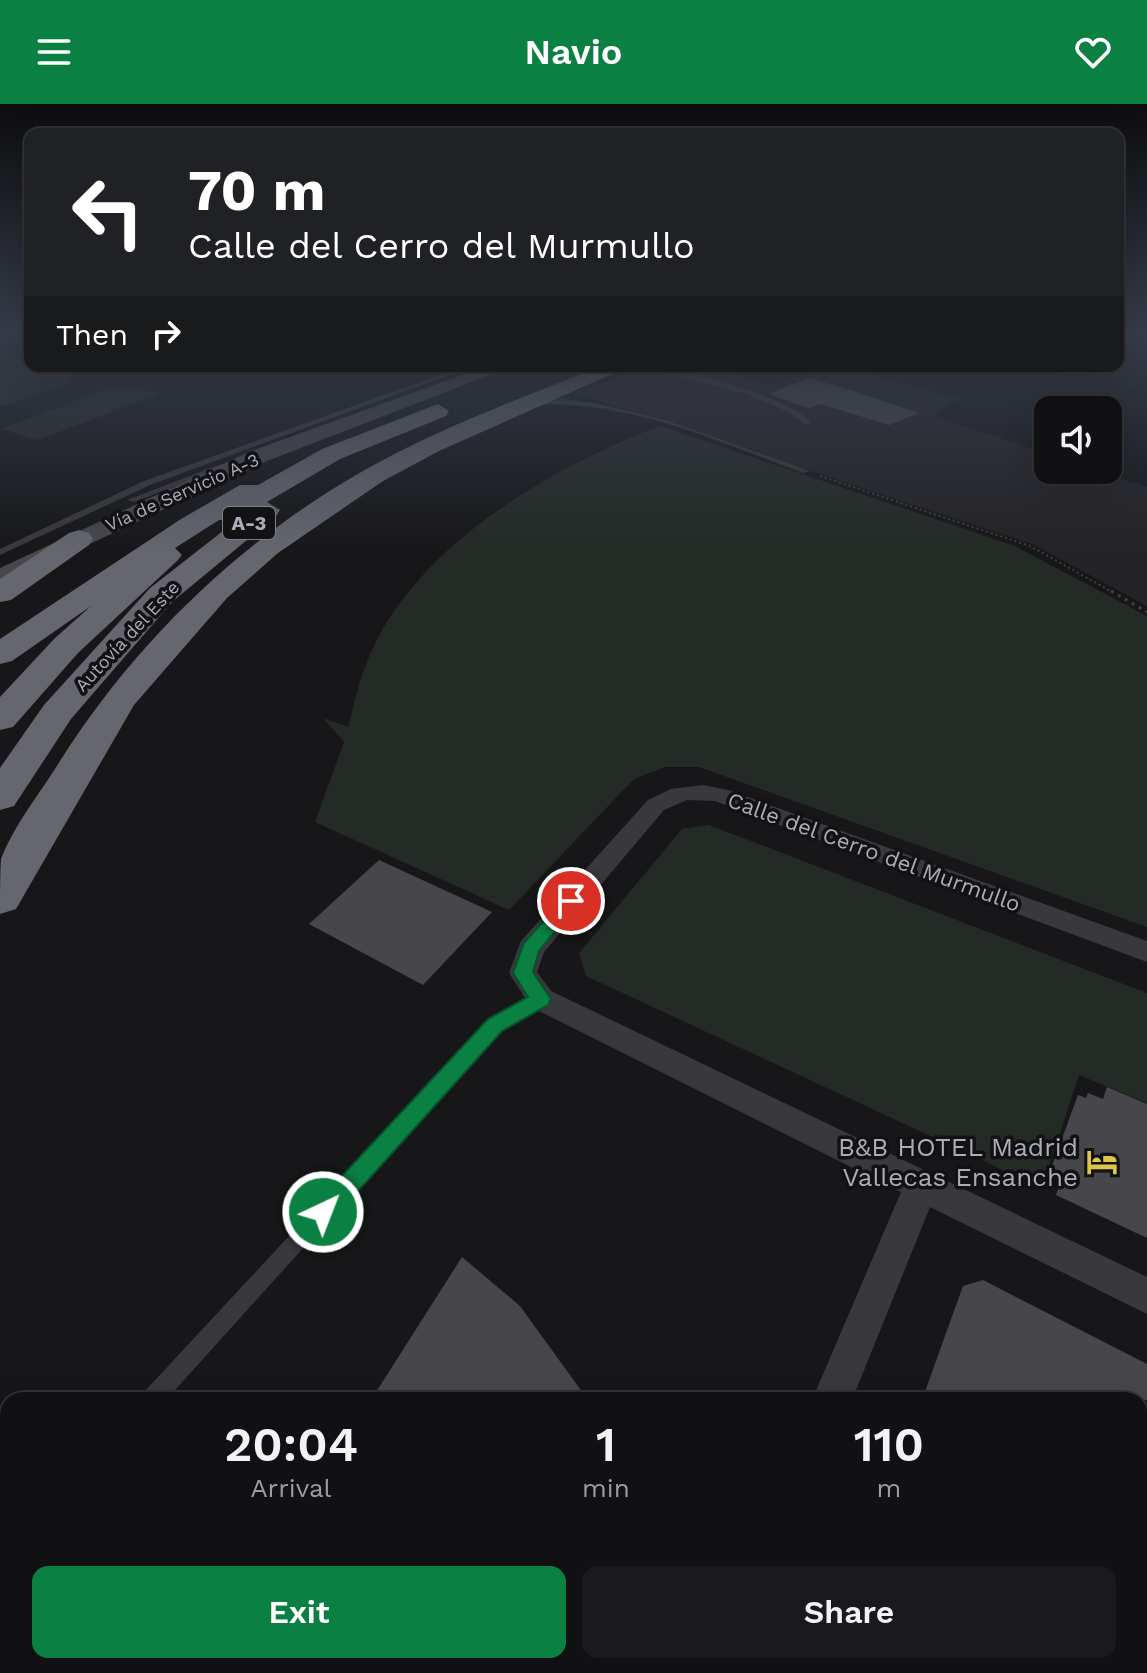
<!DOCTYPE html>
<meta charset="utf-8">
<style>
body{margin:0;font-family:"Work Sans",sans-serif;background:#1a1a1c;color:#f1f3f6;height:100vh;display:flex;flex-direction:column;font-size:30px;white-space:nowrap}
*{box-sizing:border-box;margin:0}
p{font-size:26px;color:#9c9da0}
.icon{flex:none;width:44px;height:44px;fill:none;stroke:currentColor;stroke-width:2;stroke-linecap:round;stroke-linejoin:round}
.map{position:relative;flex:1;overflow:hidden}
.side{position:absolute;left:0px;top:1288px;width:1148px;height:282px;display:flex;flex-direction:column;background:#111113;border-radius:24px 24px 0 0;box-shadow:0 8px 32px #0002,0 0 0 2px #303133}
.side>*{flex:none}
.top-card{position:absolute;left:24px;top:24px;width:1100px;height:244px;border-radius:16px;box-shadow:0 8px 32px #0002,0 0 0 2px #303133;background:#202124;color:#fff;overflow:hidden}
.fabs{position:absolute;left:1034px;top:292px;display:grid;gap:16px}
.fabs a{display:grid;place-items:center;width:88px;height:88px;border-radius:16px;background:#111113;box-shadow:0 8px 32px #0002,0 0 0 2px #303133;font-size:40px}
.pin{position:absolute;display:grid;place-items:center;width:68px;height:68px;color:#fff;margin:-34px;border:4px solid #fff;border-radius:50%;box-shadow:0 2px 8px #0007}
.me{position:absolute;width:88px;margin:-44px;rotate:43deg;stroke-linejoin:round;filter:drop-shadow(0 0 6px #0008)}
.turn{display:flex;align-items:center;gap:28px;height:168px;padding:0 32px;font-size:36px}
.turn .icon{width:104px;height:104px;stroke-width:2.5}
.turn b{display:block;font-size:56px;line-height:68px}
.then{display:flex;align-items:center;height:76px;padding:0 32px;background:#0003;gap:16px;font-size:30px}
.eta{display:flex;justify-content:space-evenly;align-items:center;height:136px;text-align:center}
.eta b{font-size:48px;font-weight:600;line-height:56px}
.action{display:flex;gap:16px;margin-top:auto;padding:16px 32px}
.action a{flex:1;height:92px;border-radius:16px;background:#0b8043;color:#fff;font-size:32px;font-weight:600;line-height:92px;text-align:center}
.action a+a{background:#1a1a1c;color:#f1f3f6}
header{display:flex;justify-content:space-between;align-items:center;height:104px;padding:0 32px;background:#0b8043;color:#fff;font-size:36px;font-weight:600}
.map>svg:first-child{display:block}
</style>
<header><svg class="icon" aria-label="menu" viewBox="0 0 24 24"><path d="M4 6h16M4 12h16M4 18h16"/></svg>Navio<svg class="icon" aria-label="heart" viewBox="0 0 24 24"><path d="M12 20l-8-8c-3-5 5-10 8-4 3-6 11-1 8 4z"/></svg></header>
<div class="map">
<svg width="1147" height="1569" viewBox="0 0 1147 1569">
<rect width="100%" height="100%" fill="#171719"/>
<path fill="#242325" d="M 646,262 L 709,262 L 768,281 L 839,262 L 959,295 L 933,311 L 1048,350 L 1048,366 L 1097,366 L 1147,383 L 1147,502 L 1032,440 L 575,289 Z"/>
<path fill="#242a25" d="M 0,250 L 30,257 L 30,262 L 74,268 L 70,278 L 0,303 Z
M 138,285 L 159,290 L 38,336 L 0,325 L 103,287 Z
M 660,322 L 1015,442 L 1147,512 L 1147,823 L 699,663 L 665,663 L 634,675 L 509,806 L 315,718 L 344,638 L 323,614 L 348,623 C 354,602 358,579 367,558 C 411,444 551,363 660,322 Z
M 709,721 L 1147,889 L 1147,999 L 1079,971 L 1042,1084 L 586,872 L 579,849 L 682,725 Z"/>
<path fill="#47474b" d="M 810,274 L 853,287 L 919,309 L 889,321 L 821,300 L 809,304 L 768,290 Z
M 379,756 L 492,808 L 423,881 L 309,820 Z
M 1107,983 L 1147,1000 L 1147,1134 L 1056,1091 L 1062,1073 L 1050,1067 L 1078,991 L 1086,994 L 1088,989 L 1103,995 Z
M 462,1153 L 520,1202 L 588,1296 L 371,1296 Z
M 983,1176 L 1147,1260 L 1147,1296 L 922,1296 L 963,1182 Z"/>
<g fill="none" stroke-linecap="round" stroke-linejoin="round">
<path stroke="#3f3f44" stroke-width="2" stroke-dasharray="2 3" stroke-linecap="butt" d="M 820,372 L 1030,442 L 1114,489"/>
<path stroke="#3f3f44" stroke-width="3" stroke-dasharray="3 5" stroke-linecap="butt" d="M 1111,487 L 1147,508"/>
<path fill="#39383d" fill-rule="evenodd" d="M 465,262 L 474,262 L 150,381 L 0,451 L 0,445 L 144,377 Z
M 633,262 C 679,262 776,288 812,318 L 805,320 L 788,308 L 746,290 Z
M 562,295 L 595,299 L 672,318 L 810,367 L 803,369 C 717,337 627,295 533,301 L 529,299 Z
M 221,360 L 228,362 L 134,398 L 127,396 Z
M 541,889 L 547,891 L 549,895 L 547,899 L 501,925 L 166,1296 L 141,1296 L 144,1288 L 489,917 Z
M 8,1441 L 8,1470 L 0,1474 L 0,1445 Z
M 70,1562 L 98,1562 L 95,1569 L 67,1569 Z
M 454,1562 L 487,1562 L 490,1569 L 457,1569 Z"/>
<path fill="#39383d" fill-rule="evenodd" d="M 703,681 L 728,686 L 1147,837 L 1147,858 L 715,697 L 687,696 L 664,706 L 544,848 L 537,868 L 551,887 L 1147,1173 L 1147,1210 L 930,1103 L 852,1296 L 812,1296 L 901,1088 L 531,903 L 509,869 L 521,837 L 648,696 L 671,685 Z
M 699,1562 L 745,1562 L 742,1569 L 696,1569 Z"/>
<path fill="#47474d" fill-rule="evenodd" d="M 487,262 L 513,262 L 267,357 L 0,482 L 0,464 L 251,347 Z"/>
<path fill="#65666e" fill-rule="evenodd" d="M 602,262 L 630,262 L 439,347 L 383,377 L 278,449 L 227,494 L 134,601 L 16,805 L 0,810 C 0,794 0,770 1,755 C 14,721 41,688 60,657 C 136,537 240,437 363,367 C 439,324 521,294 602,262 Z
M 438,300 L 449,307 L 446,312 L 340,355 L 267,398 L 280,406 L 276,412 L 172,498 L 71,615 L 14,702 L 0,706 L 0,664 L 44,601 L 150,484 L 237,416 L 219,416 L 175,444 L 182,451 L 177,457 L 78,549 L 13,623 L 0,626 L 0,593 L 54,535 L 91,502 L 12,557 L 0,560 L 0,535 L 181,415 L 240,381 L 258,381 L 322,345 Z
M 79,426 L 89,429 L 93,435 L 89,441 L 11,496 L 0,498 L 0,475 L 69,429 Z"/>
</g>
<linearGradient id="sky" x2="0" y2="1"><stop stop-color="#0d0d0e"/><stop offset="0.51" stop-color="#363c49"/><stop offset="1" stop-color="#363c49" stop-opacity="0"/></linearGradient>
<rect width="1147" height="449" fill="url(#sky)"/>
<path fill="#0b8043" stroke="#07532c" stroke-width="2" d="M 571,791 L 580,797 L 539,847 L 533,868 L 551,895 L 548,901 L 502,927 L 332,1116 L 323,1120 L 315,1116 L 311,1108 L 315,1101 L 488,915 L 528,893 L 513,869 L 524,839 L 565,793 Z"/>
<defs>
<symbol id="hotel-bare" viewBox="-9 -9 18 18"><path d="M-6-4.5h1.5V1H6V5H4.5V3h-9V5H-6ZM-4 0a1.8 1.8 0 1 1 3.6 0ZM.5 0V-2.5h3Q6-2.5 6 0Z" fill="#dcc64b" stroke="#121214" stroke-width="2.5" paint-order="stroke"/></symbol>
</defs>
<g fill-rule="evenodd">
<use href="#hotel-bare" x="1080" y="1036" width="44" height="44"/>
</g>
<g text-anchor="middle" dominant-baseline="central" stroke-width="7" stroke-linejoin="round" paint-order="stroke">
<g font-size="18" fill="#abacb7" stroke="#121214">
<text transform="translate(182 388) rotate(-24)">Vía de Servicio A-3</text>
<text transform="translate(127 532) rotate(-47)">Autovía del Este</text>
</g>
<rect fill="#121214" stroke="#7d7e86" stroke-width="2" x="223" y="403" width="52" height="32" rx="6"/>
<g font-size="20" font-weight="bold" fill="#abacb7">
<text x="249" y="419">A-3</text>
</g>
<g font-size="22" fill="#abacb7" stroke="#121214">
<text transform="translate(874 748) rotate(20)">Calle del Cerro del Murmullo</text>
</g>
<g font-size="26" fill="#abacb7" stroke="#121214" text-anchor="end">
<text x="1078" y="1043">B&amp;B HOTEL Madrid<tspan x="1078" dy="30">Vallecas Ensanche</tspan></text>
</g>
</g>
</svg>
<div class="fabs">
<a><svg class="icon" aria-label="sound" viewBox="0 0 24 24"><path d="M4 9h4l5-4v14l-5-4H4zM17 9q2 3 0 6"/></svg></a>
</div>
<div class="pin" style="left:571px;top:797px;background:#d93025"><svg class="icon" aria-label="arrive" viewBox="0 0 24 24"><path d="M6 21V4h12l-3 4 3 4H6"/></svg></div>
<svg class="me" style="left:323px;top:1108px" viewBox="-20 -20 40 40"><circle r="17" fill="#0b8043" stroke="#fff" stroke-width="3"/><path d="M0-11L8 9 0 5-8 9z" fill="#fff"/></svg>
<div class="top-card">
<div class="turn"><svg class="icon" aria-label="left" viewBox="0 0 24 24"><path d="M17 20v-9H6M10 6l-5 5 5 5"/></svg><div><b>70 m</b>Calle del Cerro del Murmullo</div></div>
<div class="then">Then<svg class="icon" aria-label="right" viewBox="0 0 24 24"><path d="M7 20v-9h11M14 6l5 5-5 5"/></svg></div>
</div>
<section class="side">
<div class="eta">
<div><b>20:04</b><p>Arrival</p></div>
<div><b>1</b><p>min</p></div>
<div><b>110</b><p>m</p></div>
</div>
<div class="action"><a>Exit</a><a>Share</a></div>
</section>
</div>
